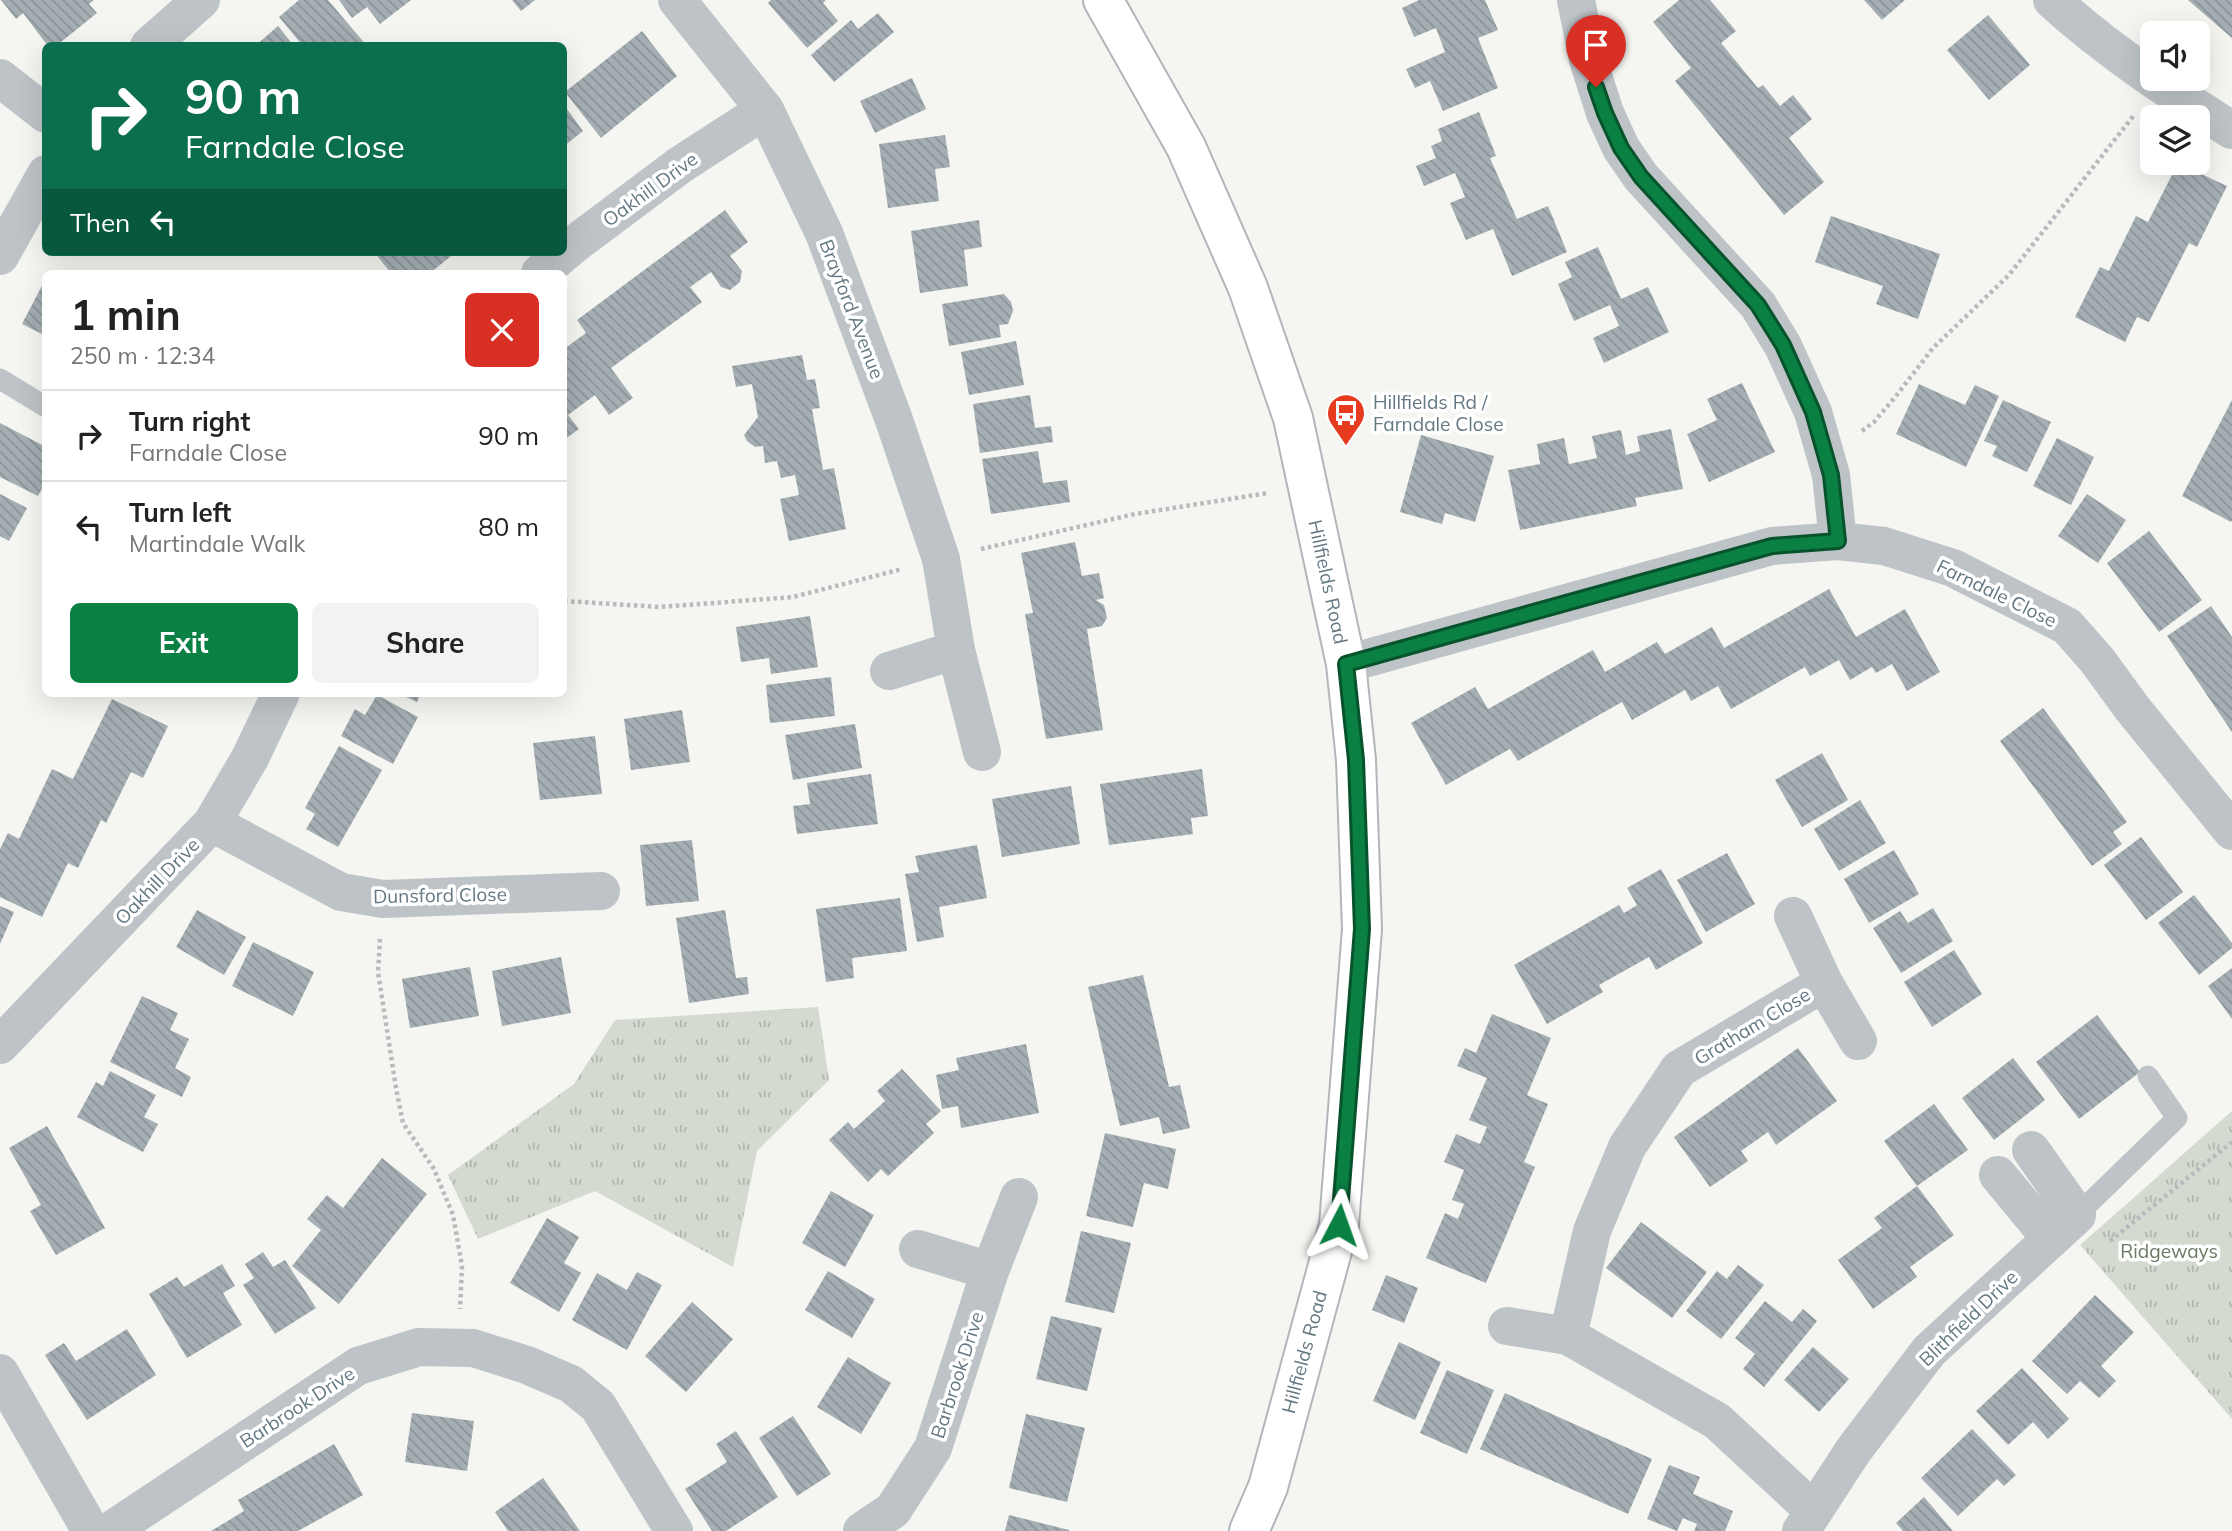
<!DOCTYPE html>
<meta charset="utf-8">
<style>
body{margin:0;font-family:Mulish,sans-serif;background:#f2f2f2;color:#222;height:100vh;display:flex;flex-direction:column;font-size:26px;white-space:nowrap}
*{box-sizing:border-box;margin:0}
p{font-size:23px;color:#767676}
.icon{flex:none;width:38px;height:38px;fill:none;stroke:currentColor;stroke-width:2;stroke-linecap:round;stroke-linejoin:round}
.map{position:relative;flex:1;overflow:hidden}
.panel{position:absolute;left:42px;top:270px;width:525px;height:427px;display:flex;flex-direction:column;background:#fff;border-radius:10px;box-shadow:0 7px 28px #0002}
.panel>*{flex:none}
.hud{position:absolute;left:42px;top:42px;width:525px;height:214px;border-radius:10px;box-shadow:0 7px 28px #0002;background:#0b6e4f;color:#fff;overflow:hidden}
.controls{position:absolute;left:2140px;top:21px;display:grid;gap:14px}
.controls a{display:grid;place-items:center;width:70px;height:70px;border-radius:10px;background:#fff;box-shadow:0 7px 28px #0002;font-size:35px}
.pin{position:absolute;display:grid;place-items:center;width:60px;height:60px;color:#fff;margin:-72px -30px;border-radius:50% 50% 50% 0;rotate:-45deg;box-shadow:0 0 7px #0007}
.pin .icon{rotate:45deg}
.me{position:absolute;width:77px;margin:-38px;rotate:4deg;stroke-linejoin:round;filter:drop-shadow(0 0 5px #0008)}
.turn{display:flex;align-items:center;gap:24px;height:147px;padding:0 28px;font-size:32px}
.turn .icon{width:91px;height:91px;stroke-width:2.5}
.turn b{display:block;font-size:49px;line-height:60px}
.then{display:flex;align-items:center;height:66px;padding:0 28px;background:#0003;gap:14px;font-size:26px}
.round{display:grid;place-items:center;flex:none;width:74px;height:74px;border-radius:10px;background:#f2f2f2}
.headline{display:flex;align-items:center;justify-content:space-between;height:119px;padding:0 28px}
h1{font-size:42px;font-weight:700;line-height:52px}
.action{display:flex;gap:14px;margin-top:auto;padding:14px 28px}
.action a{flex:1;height:80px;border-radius:10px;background:#0b8043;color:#fff;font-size:28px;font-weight:700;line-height:80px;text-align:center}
.action a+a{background:#f2f2f2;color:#222}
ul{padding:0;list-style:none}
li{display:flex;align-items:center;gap:21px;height:91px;padding:0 28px;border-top:2px solid #e0e0e0}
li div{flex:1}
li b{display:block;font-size:26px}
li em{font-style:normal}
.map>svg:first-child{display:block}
</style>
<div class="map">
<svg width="2232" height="1531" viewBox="0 0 2232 1531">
<defs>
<pattern id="grass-tufts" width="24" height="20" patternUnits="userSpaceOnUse" patternTransform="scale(1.75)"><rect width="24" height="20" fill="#d5dad0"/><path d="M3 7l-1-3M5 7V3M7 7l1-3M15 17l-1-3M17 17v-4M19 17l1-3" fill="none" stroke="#b0b6ae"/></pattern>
<pattern id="building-back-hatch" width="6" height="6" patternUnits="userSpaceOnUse" patternTransform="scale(1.75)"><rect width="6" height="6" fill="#a5afb3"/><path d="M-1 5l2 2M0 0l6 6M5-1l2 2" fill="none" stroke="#8a9397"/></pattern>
</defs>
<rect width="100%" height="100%" fill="#f5f5f1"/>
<path fill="url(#grass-tufts)" d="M 818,1007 L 829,1080 L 757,1151 L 733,1267 L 595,1191 L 478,1239 L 448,1175 L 574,1084 L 615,1020 Z
M 2232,1111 L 2232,1419 L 2080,1245 Z"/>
<path fill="url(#building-back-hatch)" d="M 1,0 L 94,0 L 89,4 L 97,13 L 56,46 L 48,46 L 23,13 L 16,19 Z
M 299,0 L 328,0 L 367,46 L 303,46 L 279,17 Z
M 339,0 L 411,0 L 380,24 L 367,7 L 352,18 Z
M 512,0 L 535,0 L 521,11 Z
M 771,0 L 826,0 L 823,3 L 838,21 L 807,48 L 768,3 Z
M 1419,0 L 1485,0 L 1498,30 L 1478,38 L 1498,88 L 1443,111 L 1430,81 L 1415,88 L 1406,69 L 1445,52 L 1436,28 L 1414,37 L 1402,8 Z
M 1679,0 L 1710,0 L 1736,31 L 1721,43 L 1758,88 L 1763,85 L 1780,106 L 1793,95 L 1812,119 L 1789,138 L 1824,182 L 1784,215 L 1675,81 L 1691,68 L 1653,22 Z
M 1864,0 L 1905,0 L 1882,20 Z
M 2188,0 L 2232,0 L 2232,38 Z
M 878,13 L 894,32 L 834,82 L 811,55 L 851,20 L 858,29 Z
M 1988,15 L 2030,65 L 1989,100 L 1947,50 Z
M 278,26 L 294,46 L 255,46 Z
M 642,31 L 677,76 L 601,138 L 565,92 Z
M 912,78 L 926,109 L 875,133 L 860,101 Z
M 564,105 L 583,131 L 564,146 Z
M 1479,112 L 1496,156 L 1490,158 L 1517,219 L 1548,206 L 1567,252 L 1512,276 L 1493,229 L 1466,240 L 1450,203 L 1465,197 L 1455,173 L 1424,186 L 1416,166 L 1436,158 L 1431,146 L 1442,141 L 1438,129 Z
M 945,135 L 950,167 L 935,169 L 939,201 L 888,208 L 879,144 Z
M 2178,163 L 2227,186 L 2197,247 L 2189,243 L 2149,322 L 2137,317 L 2125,342 L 2075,317 L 2100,267 L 2109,271 L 2136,216 L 2148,222 Z
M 725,210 L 748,242 L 730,256 L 742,271 L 740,282 L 730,290 L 721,287 L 711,272 L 690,287 L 702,302 L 611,368 L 633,398 L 609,415 L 595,395 L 568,415 L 579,429 L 564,440 L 564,349 L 586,333 L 577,320 Z
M 1831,216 L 1940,254 L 1918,319 L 1876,304 L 1883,286 L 1815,262 Z
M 979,220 L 982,247 L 964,250 L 968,286 L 920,293 L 911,231 Z
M 1598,247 L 1621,299 L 1648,287 L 1669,332 L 1604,363 L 1593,338 L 1619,326 L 1610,305 L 1574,321 L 1558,284 L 1572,277 L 1565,262 Z
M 374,252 L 456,252 L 430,273 L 391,273 Z
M 46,278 L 46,336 L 22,324 Z
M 1004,294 L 1011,302 L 1013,311 L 1008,324 L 999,325 L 1001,337 L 949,346 L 942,304 Z
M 1016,341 L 1024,385 L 969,395 L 961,352 Z
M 802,355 L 807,380 L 815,379 L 820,408 L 812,409 L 823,470 L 834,468 L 846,529 L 789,541 L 780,499 L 799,495 L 795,475 L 781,478 L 777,461 L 765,463 L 763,446 L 755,447 L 747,441 L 744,435 L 758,417 L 752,384 L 736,387 L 732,366 Z
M 1742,383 L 1775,452 L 1709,482 L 1687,434 L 1717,420 L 1707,399 Z
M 1919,384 L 1965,405 L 1975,385 L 1999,396 L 1966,467 L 1896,434 Z
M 1030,395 L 1035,428 L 1051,426 L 1053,442 L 980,453 L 973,404 Z
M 2003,400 L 2051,422 L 2027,472 L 1992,456 L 1997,446 L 1984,441 Z
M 2232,400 L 2232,520 L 2231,522 L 2182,496 Z
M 0,423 L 46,447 L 46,482 L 38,496 L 0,477 Z
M 1671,429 L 1683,489 L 1635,498 L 1637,506 L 1520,530 L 1508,470 L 1540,464 L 1537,444 L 1564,438 L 1569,464 L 1597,458 L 1592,436 L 1621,430 L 1626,455 L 1640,451 L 1637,436 Z
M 1421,435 L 1494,456 L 1475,522 L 1445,513 L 1442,524 L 1400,512 Z
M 2057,438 L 2094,457 L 2071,505 L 2033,486 Z
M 1038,451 L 1043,483 L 1067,480 L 1070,502 L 991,514 L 982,459 Z
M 0,494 L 27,508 L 9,541 L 0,536 Z
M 2087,494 L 2126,520 L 2098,563 L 2058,536 Z
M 2149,531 L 2202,600 L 2159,632 L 2107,563 Z
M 1075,542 L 1082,576 L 1099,573 L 1104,598 L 1096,600 L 1104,605 L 1107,618 L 1102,626 L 1087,629 L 1103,730 L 1046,739 L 1025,614 L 1033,613 L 1021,553 Z
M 1829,589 L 1856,637 L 1905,609 L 1940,672 L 1907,691 L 1892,664 L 1876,673 L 1872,667 L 1850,680 L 1839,660 L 1810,676 L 1805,667 L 1731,709 L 1718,686 L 1691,701 L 1685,690 L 1632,720 L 1622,702 L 1518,761 L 1510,749 L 1446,785 L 1411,723 L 1475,687 L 1488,709 L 1593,650 L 1605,672 L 1657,642 L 1665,654 L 1712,627 L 1724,648 Z
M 2211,606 L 2232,637 L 2232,732 L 2167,636 Z
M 810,616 L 818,667 L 771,674 L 769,658 L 741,662 L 736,627 Z
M 831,677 L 835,716 L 770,723 L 766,685 Z
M 397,693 L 421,693 L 417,702 Z
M 377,695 L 418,717 L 393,764 L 341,736 L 355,709 L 365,715 Z
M 112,699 L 168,726 L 143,778 L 131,772 L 106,823 L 101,820 L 78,868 L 68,863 L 42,917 L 0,897 L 0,849 L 8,833 L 19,839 L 52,769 L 73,779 Z
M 2043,708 L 2127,822 L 2113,832 L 2122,844 L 2092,866 L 2000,741 Z
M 682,710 L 690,762 L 631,770 L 624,719 Z
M 855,724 L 862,768 L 793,780 L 785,735 Z
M 595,736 L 602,794 L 540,800 L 533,743 Z
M 339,746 L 382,770 L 338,847 L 306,829 L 315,814 L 305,808 Z
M 1822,753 L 1848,800 L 1802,827 L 1775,780 Z
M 1202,769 L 1208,816 L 1191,818 L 1193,834 L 1109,845 L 1100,784 Z
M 871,774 L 878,824 L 797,834 L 793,806 L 810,804 L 807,783 Z
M 1071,786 L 1080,844 L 1002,857 L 992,799 Z
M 1860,800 L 1886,843 L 1839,871 L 1814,829 Z
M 2141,837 L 2183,892 L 2146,920 L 2104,865 Z
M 692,840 L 699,901 L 646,906 L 640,845 Z
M 977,845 L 987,898 L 939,907 L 944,937 L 917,942 L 905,874 L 919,872 L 915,856 Z
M 1894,850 L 1919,894 L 1869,923 L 1844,879 Z
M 1727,853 L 1755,904 L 1706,932 L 1677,880 Z
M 1661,869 L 1703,943 L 1656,970 L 1649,957 L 1599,985 L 1603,992 L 1547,1024 L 1514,965 L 1619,905 L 1624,913 L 1637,905 L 1627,888 Z
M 2194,895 L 2232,943 L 2232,948 L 2199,975 L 2158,923 Z
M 900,898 L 907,951 L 852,958 L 854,978 L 826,982 L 816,909 Z
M 0,906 L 14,912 L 0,944 Z
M 1933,908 L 1953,941 L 1901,973 L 1873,928 L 1900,911 L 1908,923 Z
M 197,910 L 246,937 L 224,975 L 176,947 Z
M 725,910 L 736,978 L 747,977 L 749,994 L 689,1003 L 676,918 Z
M 253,942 L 314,972 L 293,1016 L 232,986 Z
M 1954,950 L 1982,994 L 1932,1027 L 1904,982 Z
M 561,957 L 571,1013 L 502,1026 L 492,971 Z
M 470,967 L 479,1016 L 410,1028 L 402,979 Z
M 2232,968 L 2232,1019 L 2208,986 Z
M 1143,975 L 1169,1087 L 1180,1085 L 1190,1128 L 1163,1134 L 1159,1117 L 1120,1126 L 1088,987 Z
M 142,996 L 178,1013 L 170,1030 L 189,1039 L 175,1068 L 191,1077 L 182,1097 L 110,1062 Z
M 1492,1014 L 1551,1038 L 1527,1095 L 1548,1104 L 1524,1162 L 1535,1167 L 1486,1283 L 1426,1258 L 1445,1213 L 1458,1219 L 1464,1204 L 1452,1200 L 1464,1170 L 1444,1162 L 1456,1134 L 1480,1144 L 1487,1127 L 1469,1120 L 1487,1078 L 1457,1066 L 1465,1048 L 1476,1053 Z
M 2097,1015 L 2140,1072 L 2079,1119 L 2036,1062 Z
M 1026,1044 L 1039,1113 L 961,1128 L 958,1106 L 942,1109 L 936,1075 L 959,1070 L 956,1058 Z
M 1798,1048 L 1837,1101 L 1776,1145 L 1768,1132 L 1741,1151 L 1748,1161 L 1710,1187 L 1674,1137 Z
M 2013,1058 L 2045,1100 L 1994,1140 L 1962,1098 Z
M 902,1069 L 941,1111 L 926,1124 L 934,1133 L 888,1176 L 881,1169 L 868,1182 L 829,1140 L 848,1122 L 854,1129 L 885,1101 L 877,1091 Z
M 110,1071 L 156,1095 L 144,1117 L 158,1124 L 143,1152 L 77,1117 L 96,1082 L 103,1086 Z
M 1934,1104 L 1968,1150 L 1917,1186 L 1884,1141 Z
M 47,1126 L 105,1228 L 56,1255 L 30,1211 L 41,1205 L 9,1148 Z
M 1105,1133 L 1176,1149 L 1168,1189 L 1144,1183 L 1133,1227 L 1086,1216 Z
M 382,1158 L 427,1194 L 339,1304 L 292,1266 L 321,1230 L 307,1219 L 327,1195 L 343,1208 Z
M 1917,1186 L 1954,1235 L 1910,1267 L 1917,1277 L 1873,1309 L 1838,1260 L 1882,1228 L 1874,1218 Z
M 831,1191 L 874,1215 L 845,1267 L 802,1243 Z
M 547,1218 L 579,1237 L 564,1263 L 581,1273 L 559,1312 L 510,1283 Z
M 1641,1222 L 1707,1272 L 1672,1318 L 1606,1268 Z
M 1081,1231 L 1131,1243 L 1114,1313 L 1065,1302 Z
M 263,1252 L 273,1267 L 285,1260 L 316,1308 L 275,1334 L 243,1285 L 254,1278 L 245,1264 Z
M 222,1264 L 235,1286 L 223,1293 L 242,1325 L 187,1358 L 149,1294 L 177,1277 L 184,1287 Z
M 1738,1265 L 1764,1285 L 1721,1339 L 1686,1311 L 1717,1271 L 1727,1279 Z
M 828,1271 L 875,1299 L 852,1338 L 805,1310 Z
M 637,1272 L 662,1285 L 627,1350 L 572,1320 L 597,1273 L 627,1290 Z
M 1386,1275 L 1418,1288 L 1404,1323 L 1372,1310 Z
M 2095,1295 L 2134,1332 L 2101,1366 L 2116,1381 L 2099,1398 L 2080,1381 L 2067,1394 L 2032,1361 Z
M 1765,1301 L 1792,1322 L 1803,1309 L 1817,1321 L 1764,1387 L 1743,1369 L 1755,1354 L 1735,1338 Z
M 692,1302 L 733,1339 L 686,1392 L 645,1356 Z
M 1051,1316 L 1102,1328 L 1087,1391 L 1036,1379 Z
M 127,1329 L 156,1375 L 87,1420 L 45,1355 L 64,1343 L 76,1361 Z
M 1399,1342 L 1441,1362 L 1415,1420 L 1373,1401 Z
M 1813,1347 L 1849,1379 L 1819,1412 L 1784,1380 Z
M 848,1357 L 891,1383 L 861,1434 L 817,1407 Z
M 2022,1368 L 2069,1419 L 2048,1439 L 2033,1422 L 2008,1445 L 1976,1411 Z
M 1447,1370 L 1494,1390 L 1467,1454 L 1420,1433 Z
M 1505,1393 L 1652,1459 L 1628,1514 L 1480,1449 Z
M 412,1413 L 474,1421 L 467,1471 L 405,1462 Z
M 1026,1414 L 1085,1428 L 1067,1502 L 1009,1488 Z
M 793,1416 L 831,1474 L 797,1496 L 759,1438 Z
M 1972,1429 L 2016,1475 L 2004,1486 L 1997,1479 L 1958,1516 L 1921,1478 Z
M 736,1431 L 778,1497 L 726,1531 L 712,1531 L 685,1489 L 727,1462 L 716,1444 Z
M 334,1444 L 363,1495 L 298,1531 L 211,1531 L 244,1511 L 238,1500 Z
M 1669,1465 L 1700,1477 L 1693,1494 L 1733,1511 L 1725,1531 L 1694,1531 L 1697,1524 L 1683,1518 L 1677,1531 L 1647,1519 Z
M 543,1478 L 580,1531 L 508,1531 L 495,1512 Z
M 1924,1497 L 1953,1531 L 1903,1531 L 1896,1523 Z
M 1009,1515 L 1069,1530 L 1069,1531 L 1005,1531 Z"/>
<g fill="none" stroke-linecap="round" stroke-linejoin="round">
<defs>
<g id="secondary">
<path id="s1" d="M 1103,0 L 1186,147 L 1248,288 L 1293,418 L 1346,664 L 1356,760 L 1362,929 L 1339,1225 L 1268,1487 L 1249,1531"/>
</g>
</defs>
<use href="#secondary" stroke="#b0b7ba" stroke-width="42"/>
<path stroke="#b7bbbd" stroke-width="4.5" stroke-dasharray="3.5 3.5" stroke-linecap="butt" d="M 1862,431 L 1874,422 L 1896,396 L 1933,348 L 2009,275 L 2134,115
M 981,549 L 1135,514 L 1268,493
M 564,601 L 660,607 L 793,597 L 902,569
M 380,939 L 378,972 L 396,1088 L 403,1123 L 434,1169 L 453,1215 L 462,1266 L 460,1309
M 2110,1241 L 2232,1142"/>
<path stroke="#bdc3c6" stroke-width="21" d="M 0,379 L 46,407
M 2077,1215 L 2177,1118 L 2148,1076"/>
<path stroke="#bdc3c6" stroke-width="38" d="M 677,0 L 765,110 L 824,233 L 894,420 L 941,559 L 956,650 L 982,752
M 1576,0 L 1588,60 L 1605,113 L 1621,148 L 1641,177 L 1758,305 L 1783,346 L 1813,412 L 1831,475 L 1838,541
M 2052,0 C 2107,50 2169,91 2232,130
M 149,46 L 201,0
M 0,78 L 46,114
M 0,256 L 46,174
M 540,273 L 576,243 L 680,165 L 765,110
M 1346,664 L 1772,546 L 1838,541 L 1884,546 L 1953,568 L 2067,626 L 2097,660 L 2132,708 L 2232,831
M 889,671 L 956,650
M 212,823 L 341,892 L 383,899 L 601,891
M 1793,916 L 1824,983 L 1858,1041
M 0,1045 L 212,823 L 250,758 L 281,693
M 1998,1175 L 2051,1239
M 918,1249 L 990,1271
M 1507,1326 L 1568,1336
M 0,1373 L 91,1531
M 1814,1511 L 1717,1421 L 1568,1336 L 1592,1231 L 1627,1147 L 1679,1069 L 1824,983
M 110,1531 L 358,1366 L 419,1347 L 473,1348 L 527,1365 L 571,1384 L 598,1406 L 674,1531
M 862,1531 L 893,1510 L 933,1448 L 990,1271 L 1019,1197
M 1801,1531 L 1853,1451 L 1929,1351 L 2077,1215 L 2031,1150"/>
<use href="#secondary" stroke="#fff" stroke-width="38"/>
</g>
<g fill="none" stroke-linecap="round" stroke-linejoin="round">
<defs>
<path id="route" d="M 1339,1225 L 1362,929 L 1356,760 L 1346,664 L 1772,546 L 1838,541 L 1831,475 L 1813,412 L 1783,345 L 1758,305 L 1641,177 L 1621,148 L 1605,113 L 1596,87"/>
</defs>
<use href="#route" stroke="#07532c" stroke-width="18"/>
<use href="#route" stroke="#0b8043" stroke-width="12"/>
</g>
<defs>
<symbol id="bus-pin" viewBox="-11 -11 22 30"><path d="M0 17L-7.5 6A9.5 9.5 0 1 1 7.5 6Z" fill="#e73b20" stroke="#fff"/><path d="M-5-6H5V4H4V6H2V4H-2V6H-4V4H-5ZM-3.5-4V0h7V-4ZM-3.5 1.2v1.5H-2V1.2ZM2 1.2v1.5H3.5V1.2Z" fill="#fff"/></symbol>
</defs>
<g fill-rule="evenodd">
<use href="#bus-pin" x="1324" y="391" width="44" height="60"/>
</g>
<g text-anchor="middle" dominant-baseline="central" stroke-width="7" stroke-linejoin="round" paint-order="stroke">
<g font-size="19" fill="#637883" stroke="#fff">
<text transform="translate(650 189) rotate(-36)">Oakhill Drive</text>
<text transform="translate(852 309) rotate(69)">Brayford Avenue</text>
<text stroke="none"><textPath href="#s1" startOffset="628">Hillfields Road</textPath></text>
<text transform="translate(1997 593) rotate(26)">Farndale Close</text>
<text transform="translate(157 881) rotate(-46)">Oakhill Drive</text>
<text transform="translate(440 895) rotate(-1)">Dunsford Close</text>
<text transform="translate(1752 1026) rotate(-31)">Gratham Close</text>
<text transform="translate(1968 1318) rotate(-44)">Blithfield Drive</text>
<text transform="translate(1304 1352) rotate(-75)">Hillfields Road</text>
<text transform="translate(957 1375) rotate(-72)">Barbrook Drive</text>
<text transform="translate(297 1407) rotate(-33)">Barbrook Drive</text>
</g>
<g font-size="19" fill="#637883" stroke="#fff" text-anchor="start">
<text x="1373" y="402">Hillfields Rd /<tspan x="1373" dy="22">Farndale Close</tspan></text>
</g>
<g font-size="19" fill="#6a7a62" stroke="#fff">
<text x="2169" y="1251">Ridgeways</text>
</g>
</g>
</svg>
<div class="controls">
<a><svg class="icon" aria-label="sound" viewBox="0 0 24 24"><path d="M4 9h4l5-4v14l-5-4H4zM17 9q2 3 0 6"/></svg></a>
<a><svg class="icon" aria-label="layers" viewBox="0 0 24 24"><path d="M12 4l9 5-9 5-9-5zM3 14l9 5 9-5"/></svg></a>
</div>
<div class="pin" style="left:1596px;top:87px;background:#d93025"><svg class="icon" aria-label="arrive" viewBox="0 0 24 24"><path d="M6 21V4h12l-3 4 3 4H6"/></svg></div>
<svg class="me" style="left:1339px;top:1225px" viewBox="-20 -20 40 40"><path d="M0-17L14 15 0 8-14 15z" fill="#0b8043" stroke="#fff" stroke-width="4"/></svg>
<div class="hud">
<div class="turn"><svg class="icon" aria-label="right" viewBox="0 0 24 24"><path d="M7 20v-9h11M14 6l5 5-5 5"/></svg><div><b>90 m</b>Farndale Close</div></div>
<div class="then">Then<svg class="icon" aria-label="left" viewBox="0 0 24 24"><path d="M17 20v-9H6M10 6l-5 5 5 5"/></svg></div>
</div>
<section class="panel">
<div class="headline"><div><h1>1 min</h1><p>250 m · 12:34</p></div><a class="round" style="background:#d93025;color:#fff"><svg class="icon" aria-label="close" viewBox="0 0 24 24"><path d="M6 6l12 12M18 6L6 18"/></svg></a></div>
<ul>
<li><svg class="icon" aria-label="right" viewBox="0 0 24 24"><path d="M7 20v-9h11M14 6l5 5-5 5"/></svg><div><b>Turn right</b><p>Farndale Close</p></div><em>90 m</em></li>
<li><svg class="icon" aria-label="left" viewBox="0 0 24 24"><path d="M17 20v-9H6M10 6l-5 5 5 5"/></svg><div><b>Turn left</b><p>Martindale Walk</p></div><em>80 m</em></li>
</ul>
<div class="action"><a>Exit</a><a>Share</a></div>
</section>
</div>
